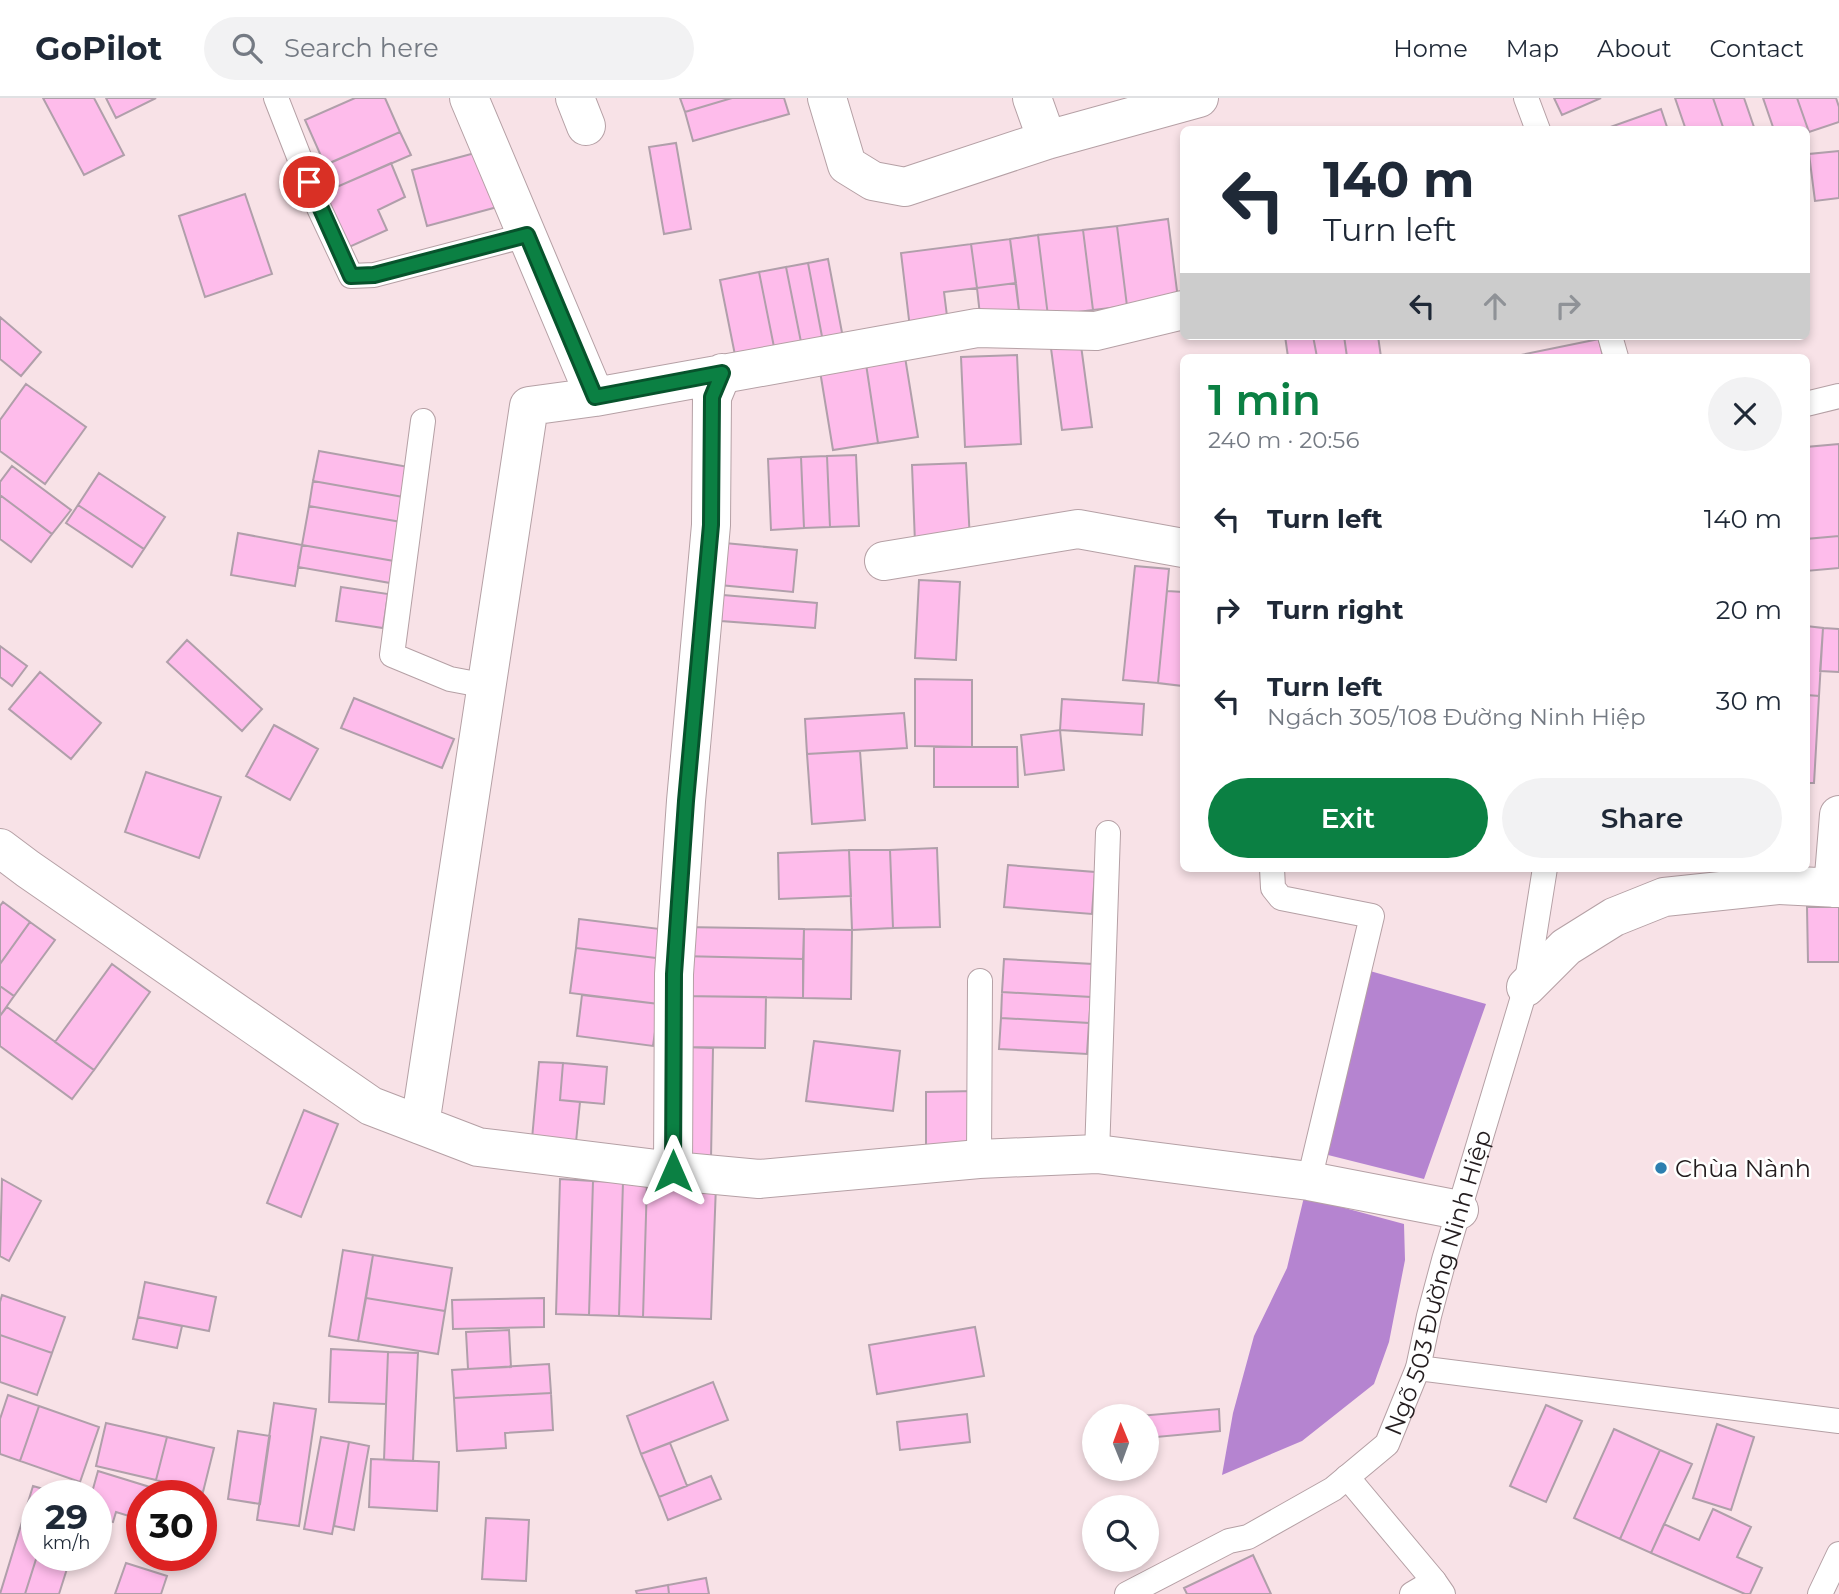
<!DOCTYPE html>
<meta charset="utf-8">
<style>
body{margin:0;font-family:Montserrat,sans-serif;background:#f2f2f3;color:#1f2937;height:100vh;display:flex;flex-direction:column;font-size:26px;white-space:nowrap}
*{box-sizing:border-box;margin:0}
p{font-size:23px;color:#747a83}
.icon{flex:none;width:38px;height:38px;fill:none;stroke:currentColor;stroke-width:2;stroke-linecap:round;stroke-linejoin:round}
.map{position:relative;flex:1;overflow:hidden}
.details{position:absolute;left:1180px;top:256px;width:630px;height:518px;display:flex;flex-direction:column;background:#fff;border-radius:10px;box-shadow:0 4px 10px #0003}
.details>*{flex:none}
.top-card{position:absolute;left:1180px;top:28px;width:630px;height:214px;border-radius:10px;box-shadow:0 4px 10px #0003;background:#fff;color:#1f2937;overflow:hidden}
.needle{width:46px;rotate:359deg}
.controls{position:absolute;left:1082px;top:1306px;display:grid;gap:14px}
.controls a{display:grid;place-items:center;width:77px;height:77px;border-radius:50%;background:#fff;box-shadow:0 4px 10px #0003;font-size:35px}
.speed{position:absolute;left:21px;top:1382px;display:flex;gap:14px;font-size:35px;font-weight:700;text-align:center}
.speed>*{display:grid;place-content:center;width:91px;height:91px;border-radius:50%;background:#fff;box-shadow:0 4px 10px #0003;line-height:1}
.speed small{font-size:18px;font-weight:400}
.speed .limit{border:10px solid #d22;background:#fff;color:#111}
.pin{position:absolute;display:grid;place-items:center;width:60px;height:60px;color:#fff;margin:-30px;border:4px solid #fff;border-radius:50%;box-shadow:0 2px 7px #0007}
.me{position:absolute;width:77px;margin:-38px;rotate:0deg;stroke-linejoin:round;filter:drop-shadow(0 0 5px #0008)}
.turn{display:flex;align-items:center;gap:24px;height:147px;padding:0 28px;font-size:32px}
.turn .icon{width:91px;height:91px;stroke-width:2.5}
.turn b{display:block;font-size:49px;line-height:60px}
.lanes{display:flex;align-items:center;height:66px;padding:0 28px;background:#0003;justify-content:center;gap:35px;direction:ltr}
.lanes .off{opacity:.35}
.round{display:grid;place-items:center;flex:none;width:74px;height:74px;border-radius:37px;background:#f2f2f3}
.headline{display:flex;align-items:center;justify-content:space-between;height:119px;padding:0 28px}
h1{font-size:42px;font-weight:600;line-height:52px;color:#0b8043}
.cta{display:flex;gap:14px;margin-top:auto;padding:14px 28px}
.cta a{flex:1;height:80px;border-radius:42px;background:#0b8043;color:#fff;font-size:28px;font-weight:600;line-height:80px;text-align:center}
.cta a+a{background:#f2f2f3;color:#1f2937}
ul{padding:0;list-style:none}
li{display:flex;align-items:center;gap:21px;height:91px;padding:0 28px}
li div{flex:1}
li b{display:block;font-size:26px}
li em{font-style:normal}
header{display:flex;align-items:center;gap:42px;box-sizing:border-box;height:98px;padding:0 35px;background:#fff;border-bottom:2px solid #e0e1e3}
header strong{font-size:33px}
nav{display:flex;gap:38px;margin-inline-start:auto;font-size:24px}
.search{width:490px;height:63px;background:#f2f2f3;display:flex;align-items:center;gap:18px;box-sizing:border-box;padding:0 24px;border-radius:38px;color:#747a83;font-size:26px}
.map>svg:first-child{display:block}
</style>
<header>
<strong>GoPilot</strong>
<div class="search"><svg class="icon" aria-label="search" viewBox="0 0 24 24"><circle cx="10" cy="10" r="6"/><path d="M15 15l6 6"/></svg>Search here</div>
<nav><a>Home</a><a>Map</a><a>About</a><a>Contact</a></nav>
</header>
<div class="map">
<svg width="1839" height="1496" viewBox="0 0 1839 1496">
<rect width="100%" height="100%" fill="#f8e2e7"/>
<path fill="#b584d0" d="M 1370,873 L 1486,906 L 1424,1081 L 1324,1056 Z
M 1304,1099 L 1404,1126 L 1405,1162 L 1389,1244 L 1374,1286 L 1302,1343 L 1222,1377 L 1233,1315 L 1254,1238 L 1287,1170 Z"/>
<path fill="#febceb" stroke="#b09faa" stroke-width="2" d="M 43,0 L 94,0 L 124,57 L 84,77 Z
M 106,0 L 156,0 L 116,20 Z
M 355,0 L 385,0 L 400,34 L 325,67 L 305,22 Z
M 680,0 L 732,0 L 685,14 Z
M 732,0 L 784,0 L 789,16 L 693,43 L 685,14 Z
M 1554,0 L 1601,0 L 1562,17 Z
M 1675,0 L 1713,0 L 1724,32 L 1686,32 Z
M 1713,0 L 1744,0 L 1755,32 L 1724,32 Z
M 1763,0 L 1797,0 L 1809,34 L 1806,35 L 1806,32 L 1774,32 Z
M 1797,0 L 1836,0 L 1839,9 L 1839,24 L 1809,34 Z
M 1661,11 L 1668,32 L 1602,32 Z
M 400,34 L 411,57 L 323,95 L 312,73 Z
M 676,45 L 691,131 L 664,136 L 649,49 Z
M 486,52 L 501,108 L 427,128 L 412,72 Z
M 1839,53 L 1839,100 L 1815,103 L 1809,56 Z
M 391,65 L 405,99 L 378,112 L 387,132 L 347,150 L 323,95 Z
M 245,96 L 272,176 L 205,199 L 179,118 Z
M 1168,121 L 1178,201 L 1127,208 L 1117,128 Z
M 1117,128 L 1127,208 L 1093,212 L 1083,132 Z
M 1083,132 L 1093,212 L 1048,218 L 1038,137 Z
M 1038,137 L 1048,218 L 1020,221 L 1010,141 Z
M 1010,141 L 1016,185 L 977,190 L 971,146 Z
M 971,146 L 977,190 L 944,194 L 948,226 L 910,230 L 901,155 Z
M 828,161 L 844,245 L 824,249 L 808,165 Z
M 808,165 L 824,249 L 803,254 L 786,169 Z
M 786,169 L 803,254 L 776,259 L 759,174 Z
M 759,174 L 776,259 L 737,267 L 720,182 Z
M 1016,185 L 1020,221 L 981,226 L 977,190 Z
M 0,219 L 41,254 L 21,278 L 0,261 Z
M 1285,238 L 1313,238 L 1317,259 L 1288,259 Z
M 1313,238 L 1344,238 L 1347,259 L 1317,259 Z
M 1344,238 L 1378,238 L 1381,259 L 1347,259 Z
M 1080,240 L 1092,329 L 1062,332 L 1050,243 Z
M 1599,241 L 1603,259 L 1511,259 Z
M 1017,257 L 1021,346 L 965,349 L 961,259 Z
M 905,259 L 918,339 L 878,345 L 866,266 Z
M 866,266 L 878,345 L 833,352 L 820,273 Z
M 26,286 L 86,329 L 45,386 L 0,353 L 0,322 Z
M 1839,346 L 1839,438 L 1806,441 L 1806,349 Z
M 319,353 L 414,370 L 409,400 L 313,383 Z
M 856,357 L 859,428 L 830,429 L 827,358 Z
M 827,358 L 830,429 L 804,430 L 801,359 Z
M 801,359 L 804,430 L 771,432 L 768,361 Z
M 966,365 L 970,443 L 915,445 L 912,367 Z
M 12,368 L 71,412 L 52,436 L 0,397 L 0,384 Z
M 99,375 L 165,419 L 144,451 L 78,407 Z
M 313,383 L 409,400 L 407,425 L 309,408 Z
M 0,397 L 52,436 L 31,464 L 0,441 Z
M 78,407 L 144,451 L 132,469 L 66,425 Z
M 309,408 L 407,425 L 400,464 L 302,447 Z
M 238,435 L 302,447 L 295,488 L 231,477 Z
M 1839,438 L 1839,470 L 1806,473 L 1806,441 Z
M 714,444 L 797,452 L 793,494 L 709,486 Z
M 302,447 L 400,464 L 396,486 L 298,469 Z
M 1135,468 L 1169,471 L 1158,585 L 1123,582 Z
M 919,482 L 960,484 L 956,562 L 915,560 Z
M 341,489 L 388,496 L 383,530 L 336,523 Z
M 1167,493 L 1183,494 L 1183,588 L 1158,585 Z
M 723,497 L 817,505 L 815,530 L 721,523 Z
M 1806,528 L 1823,530 L 1819,598 L 1806,597 Z
M 1823,530 L 1839,531 L 1839,574 L 1820,573 Z
M 187,542 L 262,611 L 242,633 L 167,564 Z
M 0,548 L 27,568 L 12,588 L 0,579 Z
M 40,574 L 101,625 L 71,661 L 9,611 Z
M 915,581 L 972,582 L 972,649 L 915,648 Z
M 1806,597 L 1819,598 L 1814,685 L 1806,685 Z
M 354,600 L 454,641 L 442,670 L 341,630 Z
M 1062,601 L 1144,606 L 1142,637 L 1060,632 Z
M 904,615 L 907,650 L 807,656 L 805,621 Z
M 274,627 L 318,651 L 290,702 L 246,678 Z
M 1060,632 L 1064,672 L 1025,677 L 1021,637 Z
M 934,649 L 1017,649 L 1018,689 L 934,689 Z
M 860,653 L 865,722 L 812,726 L 807,656 Z
M 146,674 L 221,699 L 199,760 L 125,734 Z
M 937,750 L 940,829 L 893,830 L 890,752 Z
M 849,752 L 851,798 L 779,801 L 778,755 Z
M 849,752 L 890,752 L 893,830 L 852,832 Z
M 1008,767 L 1095,774 L 1092,816 L 1004,809 Z
M 3,804 L 30,824 L 0,866 L 0,808 Z
M 1807,809 L 1839,809 L 1839,864 L 1808,864 Z
M 579,821 L 668,832 L 664,861 L 576,850 Z
M 30,824 L 55,842 L 14,898 L 0,888 L 0,866 Z
M 682,829 L 804,831 L 803,861 L 681,858 Z
M 804,831 L 852,832 L 851,901 L 803,900 Z
M 576,850 L 664,861 L 659,906 L 570,895 Z
M 681,858 L 803,861 L 803,900 L 681,898 Z
M 1004,861 L 1093,866 L 1091,899 L 1002,894 Z
M 112,866 L 150,894 L 94,972 L 55,944 Z
M 0,888 L 14,898 L 0,918 Z
M 1002,894 L 1091,899 L 1089,925 L 1001,920 Z
M 582,897 L 659,906 L 653,948 L 577,938 Z
M 681,898 L 766,899 L 765,950 L 680,949 Z
M 7,909 L 94,972 L 72,1001 L 0,948 L 0,918 Z
M 1001,920 L 1089,925 L 1087,956 L 999,951 Z
M 814,943 L 900,953 L 893,1013 L 806,1003 Z
M 680,949 L 713,950 L 711,1061 L 678,1060 Z
M 539,964 L 563,965 L 560,1002 L 580,1004 L 576,1044 L 532,1041 Z
M 563,965 L 607,969 L 604,1006 L 560,1002 Z
M 975,993 L 977,1058 L 926,1059 L 926,994 Z
M 304,1012 L 338,1026 L 301,1119 L 267,1105 Z
M 2,1081 L 41,1103 L 9,1163 L 0,1158 Z
M 560,1081 L 593,1083 L 589,1217 L 556,1216 Z
M 593,1083 L 623,1084 L 619,1218 L 589,1217 Z
M 623,1084 L 647,1084 L 643,1219 L 619,1218 Z
M 647,1084 L 716,1087 L 711,1221 L 643,1219 Z
M 343,1152 L 373,1157 L 358,1243 L 329,1238 Z
M 373,1157 L 452,1170 L 445,1213 L 366,1200 Z
M 145,1184 L 216,1199 L 209,1233 L 138,1219 Z
M 2,1197 L 65,1219 L 52,1255 L 0,1237 L 0,1204 Z
M 366,1200 L 445,1213 L 438,1256 L 358,1243 Z
M 544,1200 L 544,1229 L 453,1231 L 452,1202 Z
M 138,1219 L 182,1228 L 177,1250 L 133,1241 Z
M 975,1229 L 984,1278 L 877,1296 L 869,1247 Z
M 509,1232 L 511,1269 L 468,1271 L 466,1234 Z
M 0,1237 L 52,1255 L 37,1297 L 0,1284 Z
M 331,1251 L 388,1254 L 386,1306 L 329,1304 Z
M 388,1254 L 418,1255 L 413,1363 L 384,1362 Z
M 549,1266 L 551,1295 L 454,1300 L 452,1272 Z
M 713,1284 L 728,1322 L 641,1356 L 627,1318 Z
M 551,1295 L 553,1332 L 505,1335 L 506,1350 L 457,1353 L 454,1300 Z
M 8,1297 L 39,1308 L 20,1363 L 0,1356 L 0,1321 Z
M 274,1305 L 316,1311 L 299,1428 L 257,1422 Z
M 1546,1307 L 1582,1323 L 1546,1404 L 1510,1388 Z
M 39,1308 L 99,1329 L 80,1384 L 20,1363 Z
M 1219,1311 L 1220,1333 L 1146,1340 L 1146,1318 L 1139,1318 Z
M 967,1316 L 970,1344 L 900,1352 L 897,1324 Z
M 106,1325 L 167,1339 L 156,1382 L 96,1368 Z
M 1717,1326 L 1754,1339 L 1731,1412 L 1693,1400 Z
M 1614,1331 L 1660,1352 L 1620,1441 L 1574,1420 Z
M 238,1333 L 270,1338 L 260,1406 L 228,1401 Z
M 167,1339 L 214,1350 L 203,1394 L 156,1382 Z
M 321,1339 L 349,1344 L 332,1436 L 304,1431 Z
M 349,1344 L 369,1348 L 354,1432 L 334,1428 Z
M 670,1345 L 687,1388 L 659,1399 L 641,1356 Z
M 1660,1352 L 1692,1366 L 1651,1455 L 1620,1441 Z
M 371,1361 L 439,1364 L 437,1413 L 369,1409 Z
M 98,1373 L 153,1390 L 150,1398 L 142,1398 L 142,1422 L 116,1414 L 113,1424 L 96,1419 L 96,1398 L 91,1398 Z
M 711,1378 L 721,1401 L 668,1422 L 659,1399 Z
M 33,1388 L 57,1395 L 56,1398 L 37,1398 L 37,1458 L 25,1496 L 0,1496 Z
M 1713,1411 L 1751,1429 L 1737,1459 L 1762,1470 L 1750,1496 L 1745,1496 L 1651,1455 L 1664,1426 L 1699,1442 Z
M 486,1420 L 529,1422 L 526,1483 L 482,1481 Z
M 1253,1457 L 1271,1496 L 1187,1496 L 1184,1490 Z
M 37,1458 L 71,1458 L 59,1496 L 25,1496 Z
M 126,1465 L 167,1478 L 161,1496 L 115,1496 Z
M 706,1480 L 709,1496 L 669,1496 L 668,1487 Z
M 668,1487 L 669,1496 L 637,1496 L 636,1493 Z"/>
<g fill="none" stroke-linecap="round" stroke-linejoin="round">
<defs>
<g id="service">
<path d="M 276,0 L 319,110 L 351,178 L 374,177 L 527,137"/>
<path d="M 1526,0 L 1538,32"/>
<path d="M 1610,238 L 1616,259"/>
<path d="M 1806,306 L 1839,298"/>
<path d="M 423,323 L 392,557 L 450,581 L 487,588"/>
<path d="M 1272,770 L 1273,790 L 1281,800 L 1372,818 L 1309,1083"/>
<path d="M 1097,1056 L 1108,735"/>
<path d="M 979,1061 L 980,883"/>
<path d="M 1418,1270 L 1839,1323"/>
<path d="M 1347,1379 L 1434,1483 L 1443,1496"/>
<path id="s1" d="M 1127,1496 L 1229,1443 L 1248,1439 L 1333,1391 L 1387,1346 L 1418,1270 L 1429,1218 L 1444,1162 L 1526,889 L 1545,770"/>
<path d="M 1412,1496 L 1434,1483"/>
<path d="M 1820,1496 L 1839,1456"/>
</g>
<path id="minor" d="M 469,0 L 595,299
M 575,0 L 586,28
M 827,0 L 847,67 L 873,83 L 905,89 L 1047,42 L 1199,0
M 1032,0 L 1047,42
M 884,463 L 1078,431 L 1183,450
M 0,750 L 28,771 L 371,1008 L 478,1049 L 673,1073 L 759,1081 L 979,1061 L 1097,1056 L 1309,1083 L 1459,1112
M 1833,790 L 1839,717
M 1526,889 L 1566,849 L 1614,819 L 1664,799 L 1778,787 L 1839,790
M 420,1027 L 529,308 L 595,299 L 977,230 L 1096,233 L 1183,212
M 673,1073 L 674,876 L 686,703 L 711,427 L 712,299 L 722,275"/>
</defs>
<use href="#service" stroke="#b5a0a5" stroke-width="26"/>
<use href="#minor" stroke="#b5a0a5" stroke-width="40"/>
<use href="#service" stroke="#fff" stroke-width="24"/>
<use href="#minor" stroke="#fff" stroke-width="38"/>
</g>
<g fill="none" stroke-linecap="round" stroke-linejoin="round">
<defs>
<path id="route" d="M 309,84 L 351,178 L 374,177 L 527,137 L 595,299 L 722,275 L 712,299 L 711,427 L 686,703 L 674,876 L 673,1073"/>
</defs>
<use href="#route" stroke="#07532c" stroke-width="18"/>
<use href="#route" stroke="#0b8043" stroke-width="12"/>
</g>
<circle fill="#2d7fb0" stroke="#fff" stroke-width="2.5" cx="1661" cy="1070" r="7"/>
<g text-anchor="middle" dominant-baseline="central" stroke-width="5" stroke-linejoin="round" paint-order="stroke">
<g font-size="24" fill="#231c1e" stroke="#fff" text-anchor="start">
<text x="1675" y="1070">Chùa Nành</text>
</g>
<g font-size="24" fill="#231c1e" stroke="#fff">
<text stroke="none"><textPath href="#s1" startOffset="472">Ngõ 503 Đường Ninh Hiệp</textPath></text>
</g>
</g>
</svg>
<div class="controls">
<a><svg class="needle" viewBox="-14 -14 28 28"><path d="M0-13l5 13h-10z" fill="#e53935"/><path d="M0 13l5-13h-10z" fill="#747a83"/></svg></a>
<a><svg class="icon" aria-label="search" viewBox="0 0 24 24"><circle cx="10" cy="10" r="6"/><path d="M15 15l6 6"/></svg></a>
</div>
<div class="speed"><div>29<small>km/h</small></div><div class="limit">30</div></div>
<div class="pin" style="left:309px;top:84px;background:#d93025"><svg class="icon" aria-label="arrive" viewBox="0 0 24 24"><path d="M6 21V4h12l-3 4 3 4H6"/></svg></div>
<svg class="me" style="left:673px;top:1073px" viewBox="-20 -20 40 40"><path d="M0-17L14 15 0 8-14 15z" fill="#0b8043" stroke="#fff" stroke-width="4"/></svg>
<div class="top-card">
<div class="turn"><svg class="icon" aria-label="left" viewBox="0 0 24 24"><path d="M17 20v-9H6M10 6l-5 5 5 5"/></svg><div><b>140 m</b>Turn left</div></div>
<div class="lanes"><svg class="icon" aria-label="left" viewBox="0 0 24 24"><path d="M17 20v-9H6M10 6l-5 5 5 5"/></svg><svg class="icon off" aria-label="ahead" viewBox="0 0 24 24"><path d="M12 20V5M6 11l6-6 6 6"/></svg><svg class="icon off" aria-label="right" viewBox="0 0 24 24"><path d="M7 20v-9h11M14 6l5 5-5 5"/></svg></div>
</div>
<section class="details">
<div class="headline"><div><h1>1 min</h1><p>240 m · 20:56</p></div><a class="round"><svg class="icon" aria-label="close" viewBox="0 0 24 24"><path d="M6 6l12 12M18 6L6 18"/></svg></a></div>
<ul>
<li><svg class="icon" aria-label="left" viewBox="0 0 24 24"><path d="M17 20v-9H6M10 6l-5 5 5 5"/></svg><div><b>Turn left</b></div><em>140 m</em></li>
<li><svg class="icon" aria-label="right" viewBox="0 0 24 24"><path d="M7 20v-9h11M14 6l5 5-5 5"/></svg><div><b>Turn right</b></div><em>20 m</em></li>
<li><svg class="icon" aria-label="left" viewBox="0 0 24 24"><path d="M17 20v-9H6M10 6l-5 5 5 5"/></svg><div><b>Turn left</b><p>Ngách 305/108 Đường Ninh Hiệp</p></div><em>30 m</em></li>
</ul>
<div class="cta"><a>Exit</a><a>Share</a></div>
</section>
</div>
